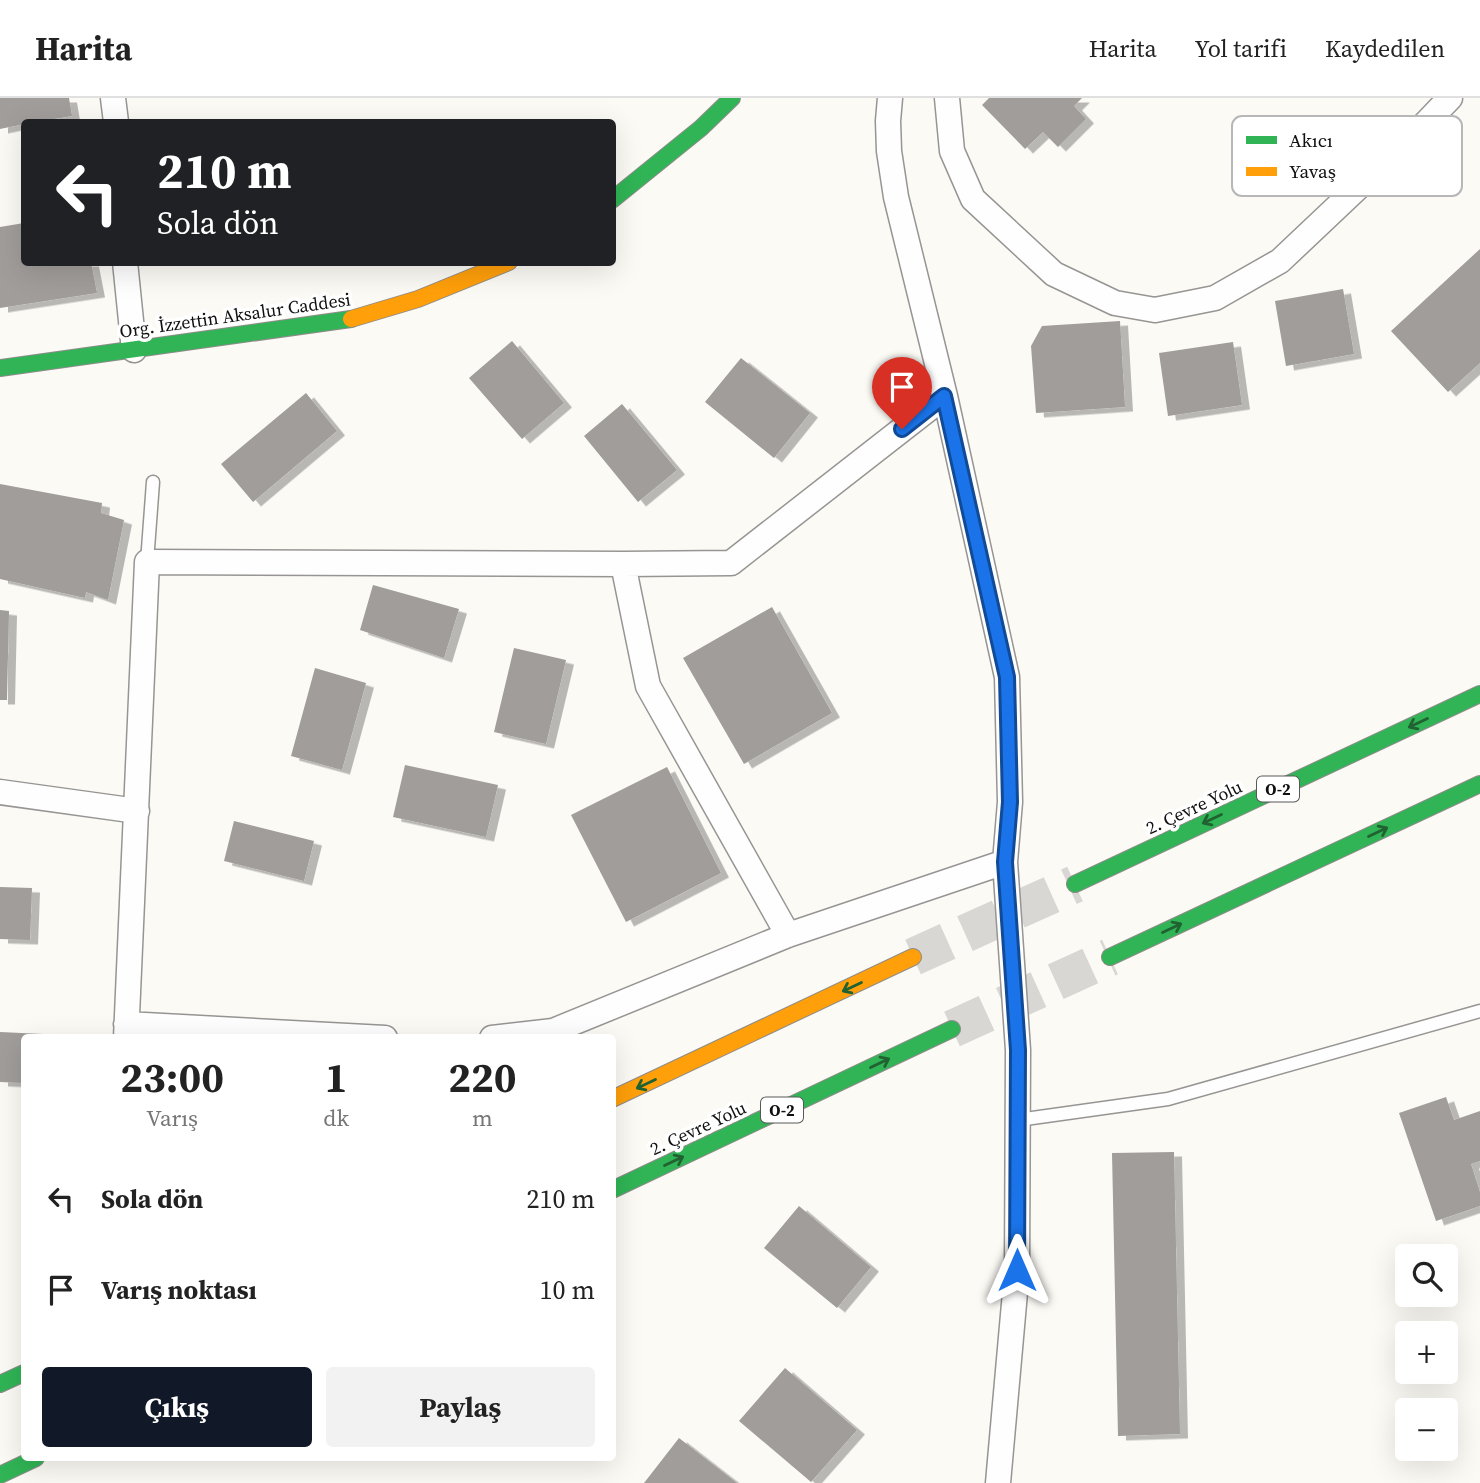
<!DOCTYPE html>
<html lang="tr">
<meta charset="utf-8">
<style>
body{margin:0;font-family:"Source Serif 4",serif;background:#f2f2f2;color:#222;height:100vh;display:flex;flex-direction:column;font-size:26px;white-space:nowrap}
*{box-sizing:border-box;margin:0}
p{font-size:23px;color:#767676}
.icon{flex:none;width:38px;height:38px;fill:none;stroke:currentColor;stroke-width:2;stroke-linecap:round;stroke-linejoin:round}
.map{position:relative;flex:1;overflow:hidden}
.drawer{position:absolute;left:21px;top:936px;width:595px;height:427px;display:flex;flex-direction:column;background:#fff;border-radius:7px;box-shadow:0 7px 28px #0002}
.drawer>*{flex:none}
.top-card{position:absolute;left:21px;top:21px;width:595px;height:147px;border-radius:7px;box-shadow:0 7px 28px #0002;background:#202124;color:#fff;overflow:hidden}
.fabs{position:absolute;left:1395px;top:1146px;display:grid;gap:14px}
.fabs a{display:grid;place-items:center;width:63px;height:63px;border-radius:7px;background:#fff;box-shadow:0 7px 28px #0002;font-size:35px}
.pin{position:absolute;display:grid;place-items:center;width:60px;height:60px;color:#fff;margin:-72px -30px;border-radius:50% 50% 50% 0;rotate:-45deg;box-shadow:0 0 7px #0007}
.pin .icon{rotate:45deg}
.me{position:absolute;width:77px;margin:-38px;rotate:0deg;stroke-linejoin:round;filter:drop-shadow(0 0 5px #0008)}
.turn{display:flex;align-items:center;gap:24px;height:147px;padding:0 21px;font-size:32px}
.turn .icon{width:91px;height:91px;stroke-width:2.5}
.turn b{display:block;font-size:49px;line-height:60px}
.eta{display:flex;justify-content:space-evenly;align-items:center;height:119px;text-align:center}
.eta b{font-size:42px;font-weight:700;line-height:49px}
.primary-button{display:flex;gap:14px;margin-top:auto;padding:14px 21px}
.primary-button a{flex:1;height:80px;border-radius:7px;background:#111827;color:#fff;font-size:28px;font-weight:700;line-height:80px;text-align:center}
.primary-button a+a{background:#f2f2f2;color:#222}
ul{padding:0;list-style:none}
li{display:flex;align-items:center;gap:21px;height:91px;padding:0 21px}
li div{flex:1}
li b{display:block;font-size:26px}
li em{font-style:normal}
header{display:flex;align-items:center;gap:42px;box-sizing:border-box;height:98px;padding:0 35px;background:#fff;border-bottom:2px solid #e0e0e0}
header strong{font-size:33px}
nav{display:flex;gap:38px;margin-inline-start:auto;font-size:24px}
.map>svg:first-child{display:block}
</style>
<header>
<strong>Harita</strong>
<nav><a>Harita</a><a>Yol tarifi</a><a>Kaydedilen</a></nav>
</header>
<div class="map">
<svg width="1480" height="1385" viewBox="0 0 1480 1385">
<defs>
<filter id="shadow"><feDropShadow dx="8" dy="4.5" stdDeviation="0" flood-color="#0004"/></filter>
</defs>
<rect width="100%" height="100%" fill="#fcfaf5"/>
<path fill="#a09d9a" filter="url(#shadow)" d="M 0,0 L 69,0 L 72,18 L 35,24 L 24,24 L 24,26 L 0,31 Z
M 989,0 L 1082,0 L 1074,8 L 1086,21 L 1058,49 L 1043,34 L 1025,51 L 982,7 Z
M 24,125 L 24,164 L 91,164 L 97,195 L 0,210 L 0,129 Z
M 1480,151 L 1480,265 L 1448,294 L 1391,233 Z
M 1343,191 L 1354,256 L 1286,268 L 1275,203 Z
M 1120,223 L 1125,309 L 1036,315 L 1031,248 L 1042,228 Z
M 512,243 L 564,305 L 522,341 L 469,280 Z
M 1233,244 L 1242,307 L 1168,318 L 1159,255 Z
M 741,260 L 810,315 L 774,360 L 705,304 Z
M 306,295 L 337,333 L 253,404 L 221,366 Z
M 622,306 L 677,372 L 638,404 L 584,338 Z
M 0,386 L 102,405 L 101,415 L 124,422 L 108,502 L 86,494 L 85,500 L 0,481 Z
M 373,487 L 459,511 L 444,560 L 360,532 Z
M 772,509 L 832,615 L 744,666 L 683,560 Z
M 0,512 L 9,513 L 7,602 L 0,602 Z
M 514,550 L 566,562 L 546,646 L 494,634 Z
M 315,570 L 366,585 L 342,672 L 291,658 Z
M 405,667 L 498,687 L 486,739 L 393,719 Z
M 667,669 L 721,775 L 626,824 L 571,717 Z
M 234,723 L 314,743 L 304,783 L 224,763 Z
M 0,789 L 32,790 L 30,842 L 0,841 Z
M 0,934 L 65,937 L 65,940 L 24,940 L 24,985 L 0,984 Z
M 1446,999 L 1454,1022 L 1480,1013 L 1480,1063 L 1471,1066 L 1480,1094 L 1480,1108 L 1436,1123 L 1399,1015 Z
M 1174,1054 L 1180,1336 L 1118,1338 L 1112,1055 Z
M 799,1108 L 871,1169 L 837,1210 L 764,1150 Z
M 785,1270 L 857,1332 L 811,1384 L 739,1323 Z
M 679,1340 L 737,1385 L 644,1385 Z"/>
<g fill="none" stroke-linecap="round" stroke-linejoin="round">
<path stroke="#d9d7d3" stroke-width="38" stroke-dasharray="38 19" stroke-linecap="butt" d="M 913,859 L 1075,786
M 952,931 L 1110,859"/>
<defs>
<path id="lane" d="M 147,464 L 153,384
M 1018,1022 L 1168,1001 L 1480,913"/>
<path id="street" d="M 113,0 L 116,24
M 890,0 L 888,23 L 889,53 L 896,99 L 945,298 L 1007,579 L 1010,704 L 1005,764 L 1018,952 L 1017,1172 L 998,1385
M 947,0 L 952,53 L 973,101 L 1054,176 L 1115,205 L 1155,212 L 1215,200 L 1280,163 L 1426,25 L 1450,0
M 125,164 L 134,252
M 623,466 L 648,588 L 788,837
M 0,694 L 137,713
M 126,926 L 385,940
M 126,940 L 147,464 L 623,466 L 731,465 L 945,298
M 492,940 L 553,933 L 788,837 L 1005,764"/>
<path id="fast" d="M 612,102 L 701,30 L 732,0
M 0,270 L 351,221
M 1075,786 L 1480,596
M 1110,859 L 1480,686
M 612,1092 L 952,931
M 0,1286 L 24,1275
M 0,1377 L 36,1360"/>
<path id="slow" d="M 351,221 L 418,201 L 509,164
M 612,1001 L 913,859"/>
</defs>
<use href="#lane" stroke="#969593" stroke-width="15"/>
<use href="#street" stroke="#969593" stroke-width="27"/>
<use href="#fast" stroke="#8d8c8a" stroke-width="18"/>
<use href="#slow" stroke="#8d8c8a" stroke-width="18"/>
<use href="#lane" stroke="#fffefe" stroke-width="12"/>
<use href="#street" stroke="#fffefe" stroke-width="24"/>
<use href="#fast" stroke="#30b455" stroke-width="16"/>
<use href="#slow" stroke="#ff9f0a" stroke-width="16"/>
</g>
<defs><path id="oneway-shaft" d="M-6 0H5M1.5-3L5.5 0L1.5 3" fill="none" stroke-width="1.6" stroke-linecap="round" stroke-linejoin="round" transform="scale(1.75)"/></defs>
<g stroke="#206232">
<use href="#oneway-shaft" transform="translate(1418 625) rotate(155)"/>
<use href="#oneway-shaft" transform="translate(1212 721) rotate(155)"/>
<use href="#oneway-shaft" transform="translate(1378 734) rotate(-25)"/>
<use href="#oneway-shaft" transform="translate(1172 830) rotate(-25)"/>
<use href="#oneway-shaft" transform="translate(852 889) rotate(155)"/>
<use href="#oneway-shaft" transform="translate(880 965) rotate(-26)"/>
<use href="#oneway-shaft" transform="translate(646 986) rotate(155)"/>
<use href="#oneway-shaft" transform="translate(674 1063) rotate(-25)"/>
</g>
<g fill="none" stroke-linecap="round" stroke-linejoin="round">
<defs>
<path id="route" d="M 902,331 L 944,298 L 1007,579 L 1010,704 L 1005,764 L 1018,952 L 1017,1172"/>
</defs>
<use href="#route" stroke="#114b97" stroke-width="18"/>
<use href="#route" stroke="#1a73e8" stroke-width="12"/>
</g>
<g text-anchor="middle" dominant-baseline="central" stroke-width="7" stroke-linejoin="round" paint-order="stroke">
<g fill="#fff" stroke="#585858" stroke-width="2">
<rect x="1257" y="678.5" width="42" height="25" rx="5"/>
<rect x="761" y="999.5" width="42" height="25" rx="5"/>
</g>
<g font-size="16" font-weight="bold" fill="#101010">
<text x="1278" y="691">O-2</text>
<text x="782" y="1012">O-2</text>
</g>
<g font-size="18" fill="#101010" stroke="#fff">
<text transform="translate(235 217) rotate(-8)">Org. İzzettin Aksalur Caddesi</text>
<text transform="translate(1194 709) rotate(-25)">2. Çevre Yolu</text>
<text transform="translate(698 1030) rotate(-25)">2. Çevre Yolu</text>
</g>
</g>
<rect x="1232" y="18" width="230" height="80" rx="10" fill="#fff" stroke="#b7b7b7" stroke-width="2"/>
<rect x="1246" y="38" width="31" height="8" fill="#30b455"/>
<rect x="1246" y="69" width="31" height="9" fill="#ff9f0a"/>
<g font-size="19" fill="#101010">
<text x="1289" y="49">Akıcı</text>
<text x="1289" y="80">Yavaş</text>
</g>
</svg>
<div class="fabs">
<a><svg class="icon" aria-label="search" viewBox="0 0 24 24"><circle cx="10" cy="10" r="6"/><path d="M15 15l6 6"/></svg></a>
<a>+</a>
<a>−</a>
</div>
<div class="pin" style="left:902px;top:331px;background:#d93025"><svg class="icon" aria-label="arrive" viewBox="0 0 24 24"><path d="M6 21V4h12l-3 4 3 4H6"/></svg></div>
<svg class="me" style="left:1017px;top:1172px" viewBox="-20 -20 40 40"><path d="M0-17L14 15 0 8-14 15z" fill="#1a73e8" stroke="#fff" stroke-width="4"/></svg>
<div class="top-card">
<div class="turn"><svg class="icon" aria-label="left" viewBox="0 0 24 24"><path d="M17 20v-9H6M10 6l-5 5 5 5"/></svg><div><b>210 m</b>Sola dön</div></div>
</div>
<section class="drawer">
<div class="eta">
<div><b>23:00</b><p>Varış</p></div>
<div><b>1</b><p>dk</p></div>
<div><b>220</b><p>m</p></div>
</div>
<ul>
<li><svg class="icon" aria-label="left" viewBox="0 0 24 24"><path d="M17 20v-9H6M10 6l-5 5 5 5"/></svg><div><b>Sola dön</b></div><em>210 m</em></li>
<li><svg class="icon" aria-label="arrive" viewBox="0 0 24 24"><path d="M6 21V4h12l-3 4 3 4H6"/></svg><div><b>Varış noktası</b></div><em>10 m</em></li>
</ul>
<div class="primary-button"><a>Çıkış</a><a>Paylaş</a></div>
</section>
</div>
